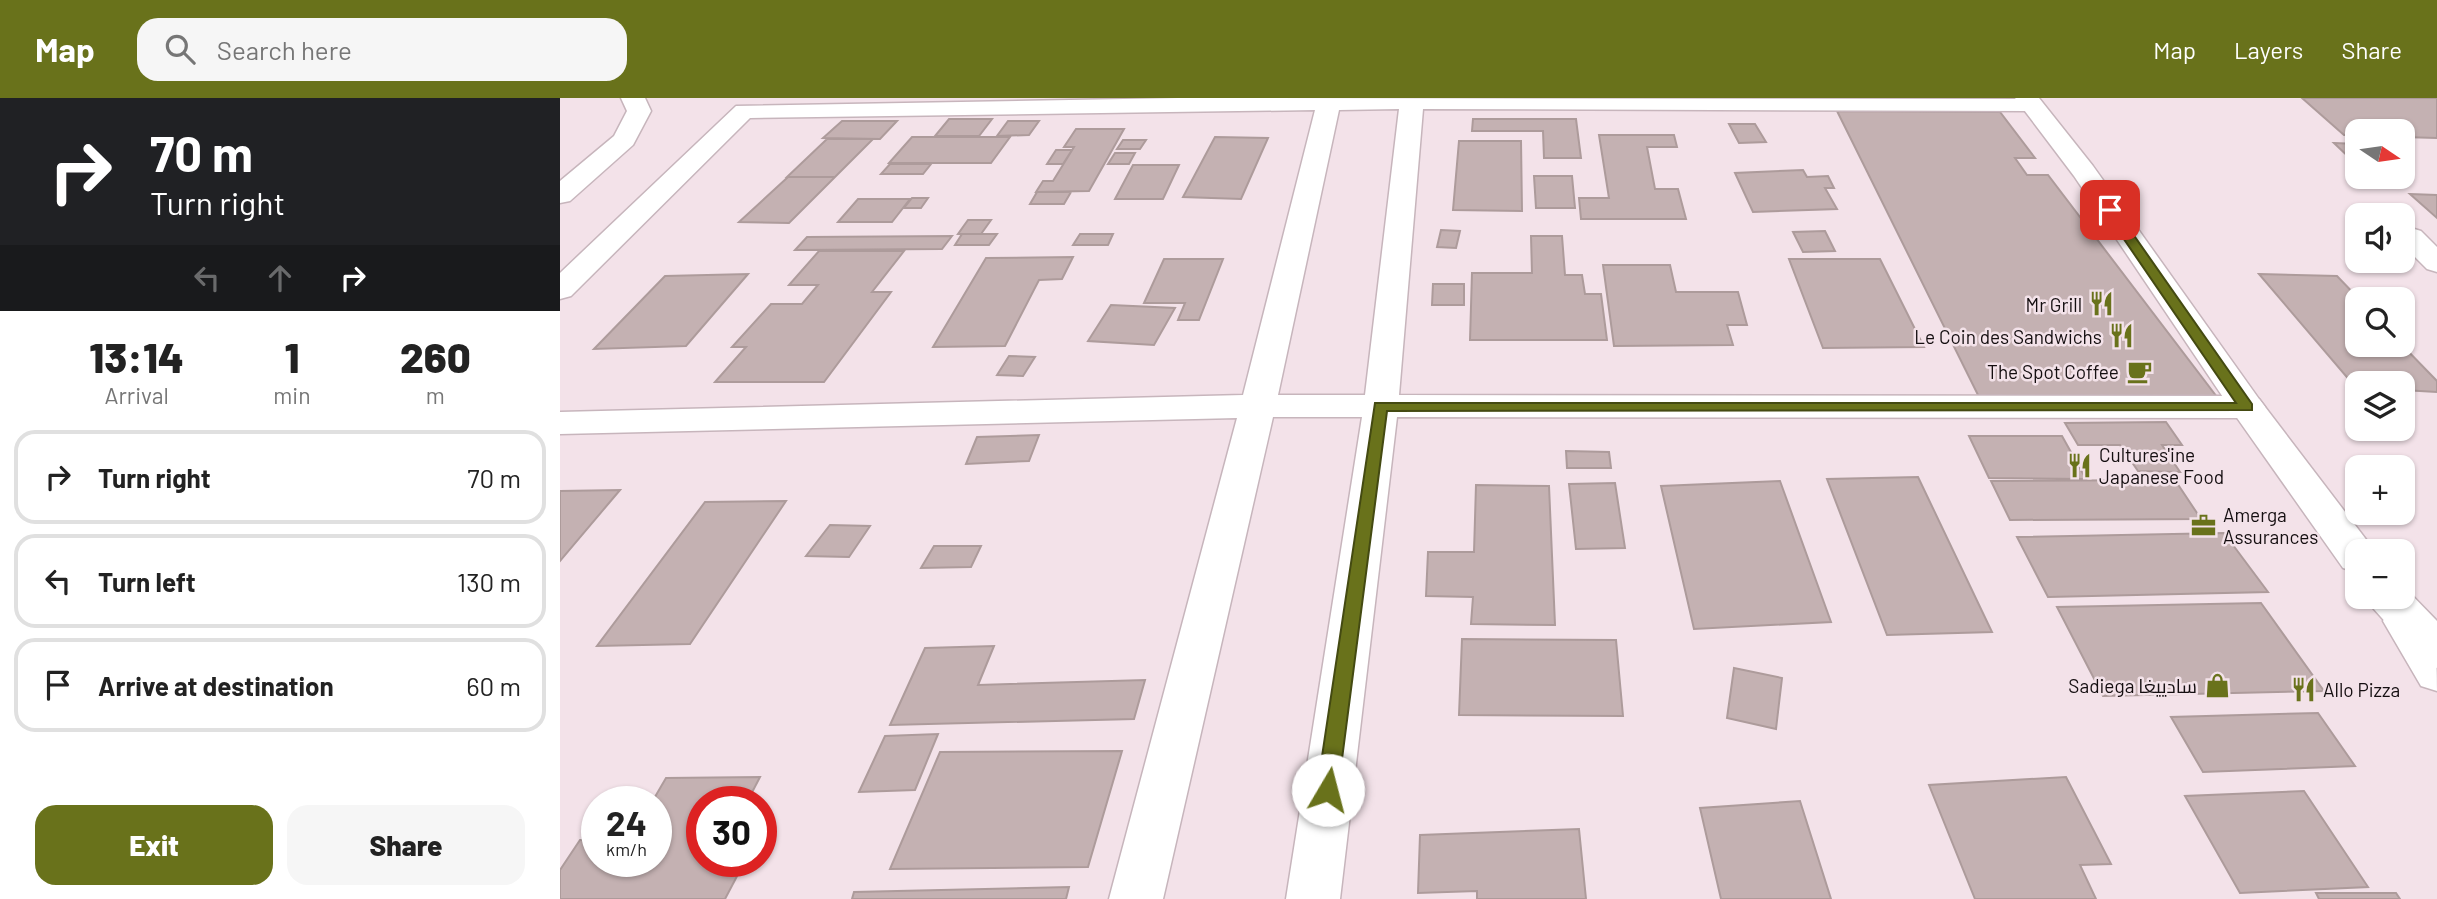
<!DOCTYPE html>
<meta charset="utf-8">
<style>
body{margin:0;font-family:Barlow,Cairo,sans-serif;background:#f6f6f6;color:#222;height:100vh;display:flex;flex-direction:column;font-size:26px;white-space:nowrap}
*{box-sizing:border-box;margin:0}
p{font-size:23px;color:#767676}
.icon{flex:none;width:38px;height:38px;fill:none;stroke:currentColor;stroke-width:2;stroke-linecap:round;stroke-linejoin:round}
.map{position:relative;flex:1;overflow:hidden}
.panel{display:flex;flex-direction:column;background:#fff;width:560px}
.panel>*{flex:none}
.banner{background:#202124;color:#fff;overflow:hidden}
.needle{width:46px;rotate:103deg}
.controls{position:absolute;left:1785px;top:21px;display:grid;gap:14px}
.controls a{display:grid;place-items:center;width:70px;height:70px;border-radius:14px;background:#fff;box-shadow:0 2px 5px #0004;font-size:35px}
.speed{position:absolute;left:21px;top:688px;display:flex;gap:14px;font-size:35px;font-weight:700;text-align:center}
.speed>*{display:grid;place-content:center;width:91px;height:91px;border-radius:50%;background:#fff;box-shadow:0 2px 5px #0004;line-height:1}
.speed small{font-size:18px;font-weight:400}
.speed .limit{border:10px solid #d22;background:#fff;color:#111}
.pin{position:absolute;display:grid;place-items:center;width:60px;height:60px;color:#fff;margin:-30px;border-radius:14px;box-shadow:0 4px 10px #0006}
.me{position:absolute;width:77px;margin:-38px;rotate:8deg;stroke-linejoin:round;filter:drop-shadow(0 0 5px #0008)}
.turn{display:flex;align-items:center;gap:24px;height:147px;padding:0 35px;font-size:32px}
.turn .icon{width:91px;height:91px;stroke-width:2.5}
.turn b{display:block;font-size:49px;line-height:60px}
.lanes{display:flex;align-items:center;height:66px;padding:0 35px;background:#0003;justify-content:center;gap:35px;direction:ltr}
.lanes .off{opacity:.35}
.eta{display:flex;justify-content:space-evenly;align-items:center;height:119px;text-align:center}
.eta b{font-size:42px;font-weight:800;line-height:49px}
.cta{display:flex;gap:14px;margin-top:auto;padding:14px 35px}
.cta a{flex:1;height:80px;border-radius:21px;background:#69721b;color:#fff;font-size:28px;font-weight:800;line-height:80px;text-align:center}
.cta a+a{background:#f6f6f6;color:#222}
ul{padding:0;list-style:none}
li{display:flex;align-items:center;gap:21px;height:94px;margin:0 14px 10px;padding:0 21px;border:4px solid #e0e0e0;border-radius:21px}
li div{flex:1}
li b{display:block;font-size:26px}
li em{font-style:normal}
header{display:flex;align-items:center;gap:42px;box-sizing:border-box;height:98px;padding:0 35px;background:#69721b;color:#fff}
header strong{font-size:33px}
nav{display:flex;gap:38px;margin-inline-start:auto;font-size:24px}
.search{width:490px;height:63px;background:#f6f6f6;display:flex;align-items:center;gap:18px;box-sizing:border-box;padding:0 24px;border-radius:21px;color:#767676;font-size:26px}
main{display:flex;flex:1;min-height:0}
.map>svg:first-child{display:block}
</style>
<header>
<strong>Map</strong>
<div class="search"><svg class="icon" aria-label="search" viewBox="0 0 24 24"><circle cx="10" cy="10" r="6"/><path d="M15 15l6 6"/></svg>Search here</div>
<nav><a>Map</a><a>Layers</a><a>Share</a></nav>
</header>
<main>
<section class="panel">
<div class="banner">
<div class="turn"><svg class="icon" aria-label="right" viewBox="0 0 24 24"><path d="M7 20v-9h11M14 6l5 5-5 5"/></svg><div><b>70 m</b>Turn right</div></div>
<div class="lanes"><svg class="icon off" aria-label="left" viewBox="0 0 24 24"><path d="M17 20v-9H6M10 6l-5 5 5 5"/></svg><svg class="icon off" aria-label="ahead" viewBox="0 0 24 24"><path d="M12 20V5M6 11l6-6 6 6"/></svg><svg class="icon" aria-label="right" viewBox="0 0 24 24"><path d="M7 20v-9h11M14 6l5 5-5 5"/></svg></div>
</div>
<div class="eta">
<div><b>13:14</b><p>Arrival</p></div>
<div><b>1</b><p>min</p></div>
<div><b>260</b><p>m</p></div>
</div>
<ul>
<li><svg class="icon" aria-label="right" viewBox="0 0 24 24"><path d="M7 20v-9h11M14 6l5 5-5 5"/></svg><div><b>Turn right</b></div><em>70 m</em></li>
<li><svg class="icon" aria-label="left" viewBox="0 0 24 24"><path d="M17 20v-9H6M10 6l-5 5 5 5"/></svg><div><b>Turn left</b></div><em>130 m</em></li>
<li><svg class="icon" aria-label="arrive" viewBox="0 0 24 24"><path d="M6 21V4h12l-3 4 3 4H6"/></svg><div><b>Arrive at destination</b></div><em>60 m</em></li>
</ul>
<div class="cta"><a>Exit</a><a>Share</a></div>
</section>
<div class="map">
<svg width="1877" height="801" viewBox="0 0 1877 801">
<rect width="100%" height="100%" fill="#f3e2e9"/>
<path fill="#c4b1b2" stroke="#ad9b9b" stroke-width="2" d="M 1742,0 L 1877,0 L 1877,40 L 1843,39 L 1843,33 L 1797,33 L 1797,37 L 1784,37 Z
M 1277,13 L 1440,14 L 1475,60 L 1455,60 L 1467,77 L 1488,77 L 1660,303 L 1420,301 Z
M 389,21 L 432,21 L 419,38 L 375,38 Z
M 913,21 L 1016,21 L 1021,60 L 984,60 L 983,33 L 912,33 Z
M 282,23 L 337,23 L 320,41 L 263,40 Z
M 448,23 L 479,23 L 469,37 L 437,38 Z
M 1169,26 L 1195,26 L 1206,44 L 1179,45 Z
M 516,31 L 564,31 L 529,93 L 476,94 L 483,83 L 493,83 L 514,49 L 504,49 Z
M 1039,37 L 1114,37 L 1117,49 L 1087,49 L 1095,91 L 1118,91 L 1126,121 L 1021,121 L 1019,100 L 1049,100 Z
M 352,39 L 450,39 L 431,65 L 329,65 Z
M 655,39 L 708,40 L 681,101 L 623,99 Z
M 267,41 L 313,41 L 275,79 L 227,79 Z
M 563,42 L 586,42 L 580,51 L 557,51 Z
M 899,43 L 961,43 L 962,113 L 893,112 Z
M 1774,45 L 1797,46 L 1797,67 Z
M 496,52 L 512,52 L 503,66 L 487,66 Z
M 555,55 L 575,55 L 569,66 L 548,66 Z
M 330,66 L 371,66 L 363,76 L 321,76 Z
M 573,67 L 619,67 L 603,101 L 555,101 Z
M 1243,72 L 1247,79 L 1268,78 L 1274,90 L 1265,90 L 1277,111 L 1193,114 L 1175,75 Z
M 974,78 L 1012,78 L 1015,110 L 976,110 Z
M 228,79 L 275,79 L 229,125 L 179,124 Z
M 477,94 L 511,94 L 504,106 L 470,106 Z
M 1850,96 L 1877,97 L 1877,120 Z
M 352,100 L 368,100 L 361,110 L 344,110 Z
M 298,101 L 350,101 L 332,124 L 278,124 Z
M 408,122 L 431,122 L 421,136 L 398,136 Z
M 881,132 L 900,133 L 896,150 L 877,149 Z
M 1265,133 L 1275,153 L 1243,154 L 1233,134 Z
M 402,136 L 437,136 L 429,147 L 395,147 Z
M 520,136 L 553,136 L 548,147 L 513,147 Z
M 392,138 L 382,151 L 235,152 L 247,139 Z
M 971,138 L 1002,138 L 1005,177 L 1022,177 L 1025,196 L 1041,196 L 1047,242 L 910,242 L 912,175 L 972,175 Z
M 259,153 L 344,153 L 312,194 L 331,194 L 264,284 L 155,284 L 186,249 L 172,249 L 211,206 L 242,206 L 258,187 L 229,187 Z
M 513,159 L 502,181 L 479,182 L 445,248 L 373,249 L 426,160 Z
M 604,161 L 663,161 L 639,222 L 618,222 L 625,205 L 584,205 Z
M 1229,161 L 1320,161 L 1364,249 L 1263,250 Z
M 1043,167 L 1110,167 L 1116,194 L 1178,194 L 1187,227 L 1167,227 L 1173,247 L 1054,248 Z
M 188,176 L 126,248 L 34,251 L 105,178 Z
M 1699,176 L 1777,178 L 1799,201 L 1797,247 L 1842,247 L 1877,283 L 1877,294 L 1843,292 L 1843,285 L 1797,285 L 1797,291 Z
M 873,186 L 904,186 L 904,207 L 872,207 Z
M 551,207 L 615,210 L 594,247 L 528,243 Z
M 449,258 L 475,259 L 463,278 L 437,277 Z
M 1606,324 L 1622,347 L 1602,347 L 1620,374 L 1578,373 L 1560,347 L 1518,347 L 1505,325 Z
M 479,337 L 469,363 L 406,366 L 417,339 Z
M 1409,338 L 1502,338 L 1526,381 L 1429,380 Z
M 1006,353 L 1049,354 L 1051,370 L 1007,370 Z
M 1358,379 L 1432,534 L 1327,537 L 1267,381 Z
M 1615,382 L 1641,421 L 1450,422 L 1431,383 Z
M 1220,383 L 1271,524 L 1134,531 L 1101,388 Z
M 1055,385 L 1065,450 L 1016,451 L 1009,386 Z
M 916,387 L 989,388 L 995,527 L 911,526 L 913,499 L 866,498 L 868,454 L 914,454 Z
M 60,392 L 0,463 L 0,393 Z
M 226,403 L 130,546 L 37,548 L 145,404 Z
M 270,427 L 310,428 L 289,459 L 246,458 Z
M 1664,435 L 1708,494 L 1488,499 L 1457,439 Z
M 374,448 L 421,448 L 411,469 L 361,470 Z
M 1701,505 L 1764,593 L 1543,598 L 1497,509 Z
M 902,541 L 1056,542 L 1063,618 L 899,617 Z
M 434,548 L 418,587 L 585,582 L 574,621 L 330,627 L 365,550 Z
M 1174,570 L 1222,580 L 1216,631 L 1167,620 Z
M 1758,615 L 1795,668 L 1643,674 L 1611,619 Z
M 378,636 L 355,692 L 299,694 L 325,638 Z
M 562,653 L 528,769 L 330,771 L 380,654 Z
M 200,679 L 187,704 L 142,704 L 142,763 L 185,763 L 165,801 L 0,801 L 0,772 L 20,742 L 37,742 L 37,763 L 96,763 L 96,704 L 92,704 L 106,680 Z
M 1506,679 L 1551,766 L 1520,767 L 1536,801 L 1415,801 L 1369,687 Z
M 1744,693 L 1808,789 L 1680,795 L 1625,698 Z
M 1240,703 L 1271,801 L 1161,801 L 1140,710 Z
M 1019,731 L 1026,801 L 917,801 L 917,793 L 858,795 L 860,737 Z
M 509,789 L 506,801 L 292,801 L 294,794 Z
M 1756,795 L 1836,795 L 1840,801 L 1759,801 Z"/>
<g fill="none" stroke-linecap="round" stroke-linejoin="round">
<defs>
<path id="minor" d="M 61,0 L 85,0 L 91,13 L 73,47 L 10,103 L 0,105 L 0,83 L 54,38 L 67,13 Z
M 618,0 L 1479,1 L 1483,6 L 1479,11 L 1471,13 L 863,11 L 839,297 L 1687,298 L 1699,301 L 1705,309 L 1699,317 L 1687,320 L 837,319 L 780,801 L 726,801 L 802,319 L 713,319 L 603,801 L 549,801 L 677,320 L 0,336 L 0,314 L 683,297 L 755,12 L 190,20 L 11,198 L 0,201 L 0,175 L 176,8 ZM 839,11 L 805,297 L 718,297 L 779,12 Z
M 1851,130 L 1861,133 L 1877,149 L 1877,174 L 1867,171 L 1843,147 L 1843,132 Z
M 1845,506 C 1877,519 1877,559 1877,593 L 1861,588 L 1823,523 L 1830,511 Z"/>
<path id="major" d="M 1455,0 L 1479,0 L 1533,68 L 1699,301 L 1811,448 L 1814,453 L 1797,453 L 1797,474 L 1783,470 L 1675,317 L 1514,78 Z
M 1843,488 L 1877,523 L 1877,570 L 1861,564 L 1813,510 L 1807,499 L 1843,499 Z"/>
</defs>
<use href="#minor" stroke="#c7b5bc" stroke-width="3"/>
<use href="#major" stroke="#c7b5bc" stroke-width="3"/>
<use href="#minor" fill="#fff" fill-rule="evenodd"/>
<use href="#major" fill="#fff" fill-rule="evenodd"/>
</g>
<path fill="#69721b" stroke="#444a12" stroke-width="2" d="M 1546,109 L 1554,109 L 1692,306 L 1692,312 L 827,313 L 778,692 L 775,698 L 768,701 L 760,698 L 757,692 L 815,305 L 1676,305 L 1544,112 Z"/>
<defs>
<symbol id="restaurant-bare" viewBox="-9 -9 18 18"><path d="M-5-6h1v4h1v-4h1v4h1v-4h1v5L-1.5 .5V6h-2V.5L-5-1ZM5-6V6H3V1.5H1.5Q1.5-4 5-6Z" fill="#69721b" stroke="#f3e2e9" stroke-width="2.5" paint-order="stroke"/></symbol>
<symbol id="cafe-bare" viewBox="-9 -9 18 18"><path d="M-5.5-4.5H6V0H3Q3 3.5 0 3.5H-2.5Q-5.5 3.5-5.5 0ZM3-3.2v2h1.7v-2ZM-6 4.5H4V6H-6Z" fill="#69721b" stroke="#f3e2e9" stroke-width="2.5" paint-order="stroke"/></symbol>
<symbol id="office-bare" viewBox="-9 -9 18 18"><path d="M-6-3h4V-5.5h4V-3h4V5H-6ZM-1-4.5V-3h2v-1.5ZM-6 0V1H6V0Z" fill="#69721b" stroke="#f3e2e9" stroke-width="2.5" paint-order="stroke"/></symbol>
<symbol id="shop-bare" viewBox="-9 -9 18 18"><path d="M-5-2.5h2.3a2.7 3.5 0 0 1 5.4 0H5L5.5 6h-11ZM-1.5-2.5h3a1.5 2.3 0 0 0-3 0Z" fill="#69721b" stroke="#f3e2e9" stroke-width="2.5" paint-order="stroke"/></symbol>
</defs>
<g fill-rule="evenodd">
<use href="#restaurant-bare" x="1524" y="188" width="35" height="35"/>
<use href="#restaurant-bare" x="1544" y="220" width="35" height="35"/>
<use href="#cafe-bare" x="1562" y="256" width="35" height="35"/>
<use href="#restaurant-bare" x="1502" y="350" width="35" height="35"/>
<use href="#office-bare" x="1626" y="410" width="35" height="35"/>
<use href="#shop-bare" x="1640" y="570" width="35" height="35"/>
<use href="#restaurant-bare" x="1726" y="574" width="35" height="35"/>
</g>
<g text-anchor="middle" dominant-baseline="central" stroke-width="5" stroke-linejoin="round" paint-order="stroke">
<g font-size="19" fill="#140e10" stroke="#f3e2e9" text-anchor="end">
<text x="1522" y="206">Mr Grill</text>
<text x="1542" y="238">Le Coin des Sandwichs</text>
<text x="1559" y="273">The Spot Coffee</text>
<text x="1539" y="356" text-anchor="start">Cultures'ine<tspan x="1539" dy="22">Japanese Food</tspan></text>
<text x="1663" y="416" text-anchor="start">Amerga<tspan x="1663" dy="22">Assurances</tspan></text>
<text x="1637" y="587">Sadiega سادييغا</text>
<text x="1763" y="591" text-anchor="start">Allo Pizza</text>
</g>
</g>
</svg>
<div class="controls">
<a><svg class="needle" viewBox="-14 -14 28 28"><path d="M0-13l5 13h-10z" fill="#e53935"/><path d="M0 13l5-13h-10z" fill="#767676"/></svg></a>
<a><svg class="icon" aria-label="sound" viewBox="0 0 24 24"><path d="M4 9h4l5-4v14l-5-4H4zM17 9q2 3 0 6"/></svg></a>
<a><svg class="icon" aria-label="search" viewBox="0 0 24 24"><circle cx="10" cy="10" r="6"/><path d="M15 15l6 6"/></svg></a>
<a><svg class="icon" aria-label="layers" viewBox="0 0 24 24"><path d="M12 4l9 5-9 5-9-5zM3 14l9 5 9-5"/></svg></a>
<a>+</a>
<a>−</a>
</div>
<div class="speed"><div>24<small>km/h</small></div><div class="limit">30</div></div>
<div class="pin" style="left:1550px;top:112px;background:#d93025"><svg class="icon" aria-label="arrive" viewBox="0 0 24 24"><path d="M6 21V4h12l-3 4 3 4H6"/></svg></div>
<svg class="me" style="left:768px;top:692px" viewBox="-20 -20 40 40"><circle r="19" fill="#fff"/><path d="M0-13L10 11 0 6-10 11z" fill="#69721b"/></svg>
</div>
</main>
